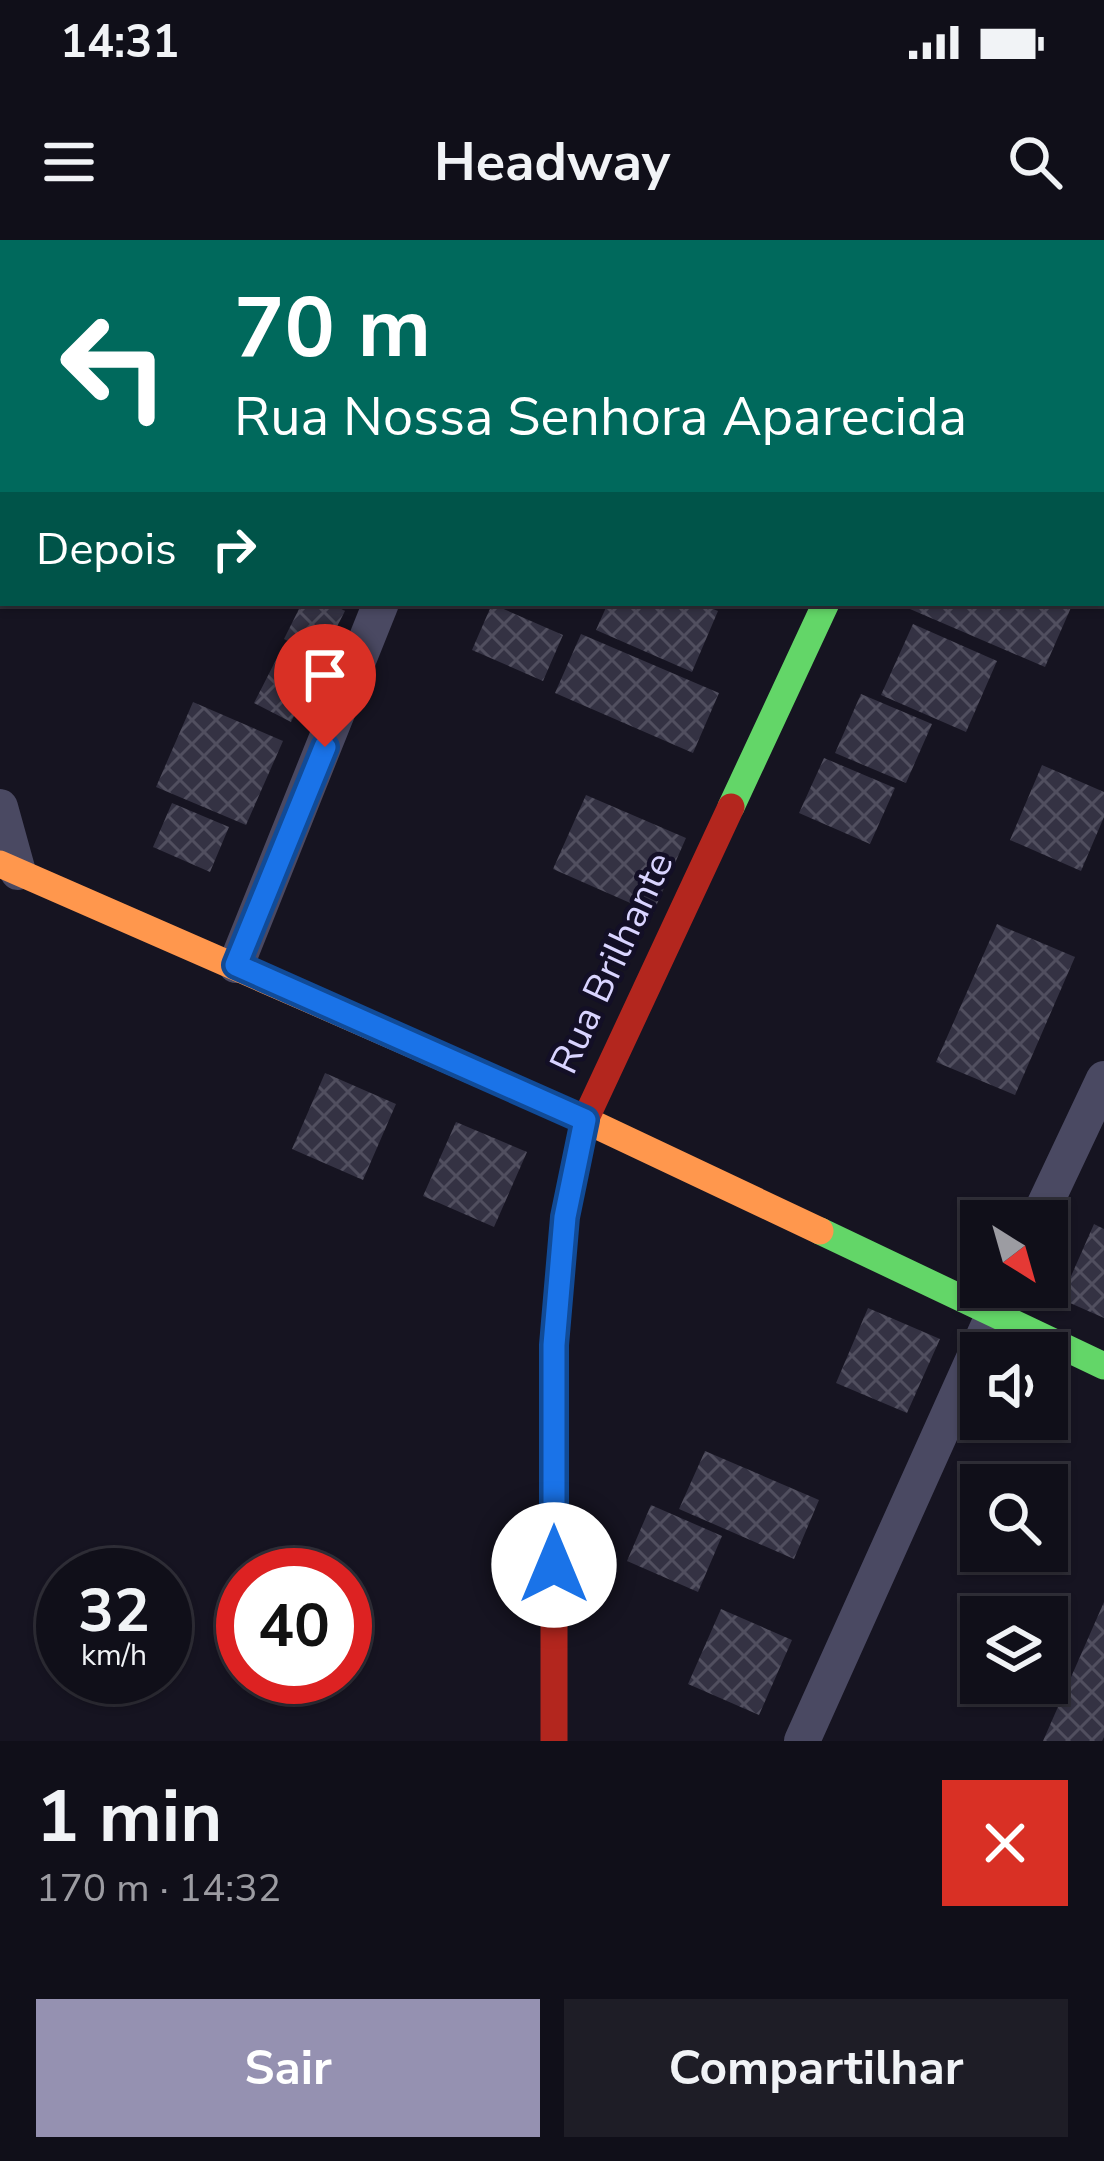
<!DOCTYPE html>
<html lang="pt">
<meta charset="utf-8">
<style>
body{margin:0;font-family:"Nunito Sans",sans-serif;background:#1e1d26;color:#f1f3f6;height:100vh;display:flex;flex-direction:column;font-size:45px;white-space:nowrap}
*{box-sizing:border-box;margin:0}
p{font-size:39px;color:#9c9ca2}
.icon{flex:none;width:66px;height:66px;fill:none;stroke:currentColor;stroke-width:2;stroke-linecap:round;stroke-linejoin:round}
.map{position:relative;height:1501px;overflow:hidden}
.panel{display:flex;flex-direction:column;background:#100f19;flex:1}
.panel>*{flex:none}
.hud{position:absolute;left:0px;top:0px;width:1104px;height:366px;box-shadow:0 3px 9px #0004,0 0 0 3px #302f38;background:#00695c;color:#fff;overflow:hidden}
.needle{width:78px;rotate:143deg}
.fabs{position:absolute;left:960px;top:960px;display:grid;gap:24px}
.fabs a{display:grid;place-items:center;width:108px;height:108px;border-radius:0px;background:#100f19;box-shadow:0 3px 9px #0004,0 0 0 3px #302f38;font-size:60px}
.speed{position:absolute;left:36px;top:1308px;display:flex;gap:24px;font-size:60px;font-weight:700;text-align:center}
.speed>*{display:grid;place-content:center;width:156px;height:156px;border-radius:50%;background:#100f19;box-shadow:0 3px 9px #0004,0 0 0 3px #302f38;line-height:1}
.speed small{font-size:30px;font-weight:400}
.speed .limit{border:18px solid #d22;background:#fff;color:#111}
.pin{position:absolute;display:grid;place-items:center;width:102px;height:102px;color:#fff;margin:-123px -51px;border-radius:50% 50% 50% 0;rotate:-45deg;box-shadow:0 0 12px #0007}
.pin .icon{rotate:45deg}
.me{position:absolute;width:132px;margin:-66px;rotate:0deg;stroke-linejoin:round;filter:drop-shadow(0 0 9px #0008)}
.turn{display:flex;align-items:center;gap:42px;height:252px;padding:0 36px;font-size:54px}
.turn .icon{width:156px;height:156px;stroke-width:2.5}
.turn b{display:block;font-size:84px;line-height:102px}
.then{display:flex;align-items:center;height:114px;padding:0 36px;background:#0003;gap:24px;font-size:45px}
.round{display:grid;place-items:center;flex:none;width:126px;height:126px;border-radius:0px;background:#1e1d26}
.summary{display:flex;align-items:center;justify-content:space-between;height:204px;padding:0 36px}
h1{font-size:72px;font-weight:700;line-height:90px}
.primary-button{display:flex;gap:24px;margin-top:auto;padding:24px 36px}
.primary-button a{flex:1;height:138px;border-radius:0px;background:#9591b1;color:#fff;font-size:48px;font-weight:700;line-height:138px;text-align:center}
.primary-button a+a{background:#1e1d26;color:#f1f3f6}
.status{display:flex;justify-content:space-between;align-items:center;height:84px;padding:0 60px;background:#100f19;direction:ltr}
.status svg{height:33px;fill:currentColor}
header{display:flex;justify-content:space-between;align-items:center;height:156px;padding:0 36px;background:#100f19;font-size:54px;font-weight:700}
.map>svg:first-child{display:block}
</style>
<div class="status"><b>14:31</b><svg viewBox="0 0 49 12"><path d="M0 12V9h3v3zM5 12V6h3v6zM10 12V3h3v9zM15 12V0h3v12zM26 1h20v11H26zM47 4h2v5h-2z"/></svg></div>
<header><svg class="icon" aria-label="menu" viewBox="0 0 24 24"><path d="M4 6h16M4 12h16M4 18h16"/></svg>Headway<svg class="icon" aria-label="search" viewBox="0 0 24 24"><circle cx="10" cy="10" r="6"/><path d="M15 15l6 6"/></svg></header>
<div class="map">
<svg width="1104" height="1501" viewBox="0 0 1104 1501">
<defs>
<pattern id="building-cross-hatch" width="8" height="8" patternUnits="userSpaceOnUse" patternTransform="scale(3)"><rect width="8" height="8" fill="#343243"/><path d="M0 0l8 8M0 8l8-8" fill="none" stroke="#514f5f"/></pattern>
</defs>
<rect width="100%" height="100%" fill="#161421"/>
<path fill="url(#building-cross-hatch)" d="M 302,363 L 330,363 L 345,371 L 321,418 L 284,399 Z
M 608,363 L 699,363 L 718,371 L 692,432 L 596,390 Z
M 896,363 L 1073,363 L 1045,427 Z
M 492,364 L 563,395 L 543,441 L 472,410 Z
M 913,384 L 997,421 L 966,492 L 881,455 Z
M 581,394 L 719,453 L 693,513 L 555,453 Z
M 278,416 L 315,435 L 291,482 L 254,463 Z
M 861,454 L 932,484 L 906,543 L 835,513 Z
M 193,462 L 283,501 L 246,585 L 156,547 Z
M 824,518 L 895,548 L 870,604 L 799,573 Z
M 1042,525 L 1104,552 L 1104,577 L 1081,631 L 1010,600 Z
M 586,555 L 686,598 L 653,673 L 553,629 Z
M 172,563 L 229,587 L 210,632 L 153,607 Z
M 997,684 L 1075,717 L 1015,855 L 936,822 Z
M 325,833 L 396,864 L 363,940 L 292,909 Z
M 456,882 L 527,912 L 494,987 L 423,956 Z
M 1094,984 L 1104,989 L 1104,1078 L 1061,1059 Z
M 868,1068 L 940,1099 L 907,1173 L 836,1143 Z
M 705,1211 L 819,1260 L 794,1319 L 679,1269 Z
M 651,1265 L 722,1296 L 698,1352 L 627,1321 Z
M 1104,1362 L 1104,1497 L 1102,1501 L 1043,1501 Z
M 721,1369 L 792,1400 L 759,1475 L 688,1444 Z"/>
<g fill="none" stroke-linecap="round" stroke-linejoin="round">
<path stroke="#4a4962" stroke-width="36" d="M 617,0 L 623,3
M 521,3 L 522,0
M 1004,3 L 1005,0
M 1101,231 L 1104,232
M 0,567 L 18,632
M 236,725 L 381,363
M 1037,981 L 1104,839
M 802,1501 L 1006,1047"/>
<path stroke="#63d668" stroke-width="27" d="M 731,567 L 826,363
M 820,991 L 1104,1126"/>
<path stroke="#ff974d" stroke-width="27" d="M 0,624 L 585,880 L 820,991"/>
<path stroke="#b3261e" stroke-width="27" d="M 554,1501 L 554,1105 L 565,977 L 585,880 L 731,567"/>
</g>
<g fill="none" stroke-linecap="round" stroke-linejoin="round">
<defs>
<path id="route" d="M 325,507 L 236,725 L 585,880 L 565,977 L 554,1105 L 554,1325"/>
</defs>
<use href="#route" stroke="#114b97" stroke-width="30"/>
<use href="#route" stroke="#1a73e8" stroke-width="21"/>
</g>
<g text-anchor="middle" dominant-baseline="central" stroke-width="9" stroke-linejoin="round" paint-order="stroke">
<g font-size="39" fill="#d9d4ff" stroke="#130f26">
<text transform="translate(612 723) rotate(-65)">Rua Brilhante</text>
</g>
</g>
</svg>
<div class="fabs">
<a><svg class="needle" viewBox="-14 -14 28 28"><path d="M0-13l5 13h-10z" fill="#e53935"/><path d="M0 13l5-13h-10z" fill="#9c9ca2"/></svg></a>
<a><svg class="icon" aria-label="sound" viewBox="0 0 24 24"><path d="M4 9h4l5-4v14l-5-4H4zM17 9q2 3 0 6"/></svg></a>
<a><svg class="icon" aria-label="search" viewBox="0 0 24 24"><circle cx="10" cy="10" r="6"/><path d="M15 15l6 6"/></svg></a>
<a><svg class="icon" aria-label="layers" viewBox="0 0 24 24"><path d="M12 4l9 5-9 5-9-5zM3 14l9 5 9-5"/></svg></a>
</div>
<div class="speed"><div>32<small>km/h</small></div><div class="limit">40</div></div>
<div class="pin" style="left:325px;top:507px;background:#d93025"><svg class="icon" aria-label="arrive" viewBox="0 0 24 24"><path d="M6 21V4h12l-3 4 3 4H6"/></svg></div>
<svg class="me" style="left:554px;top:1325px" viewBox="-20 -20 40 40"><circle r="19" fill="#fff"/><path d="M0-13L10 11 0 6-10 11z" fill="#1a73e8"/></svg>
<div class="hud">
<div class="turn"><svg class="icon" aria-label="left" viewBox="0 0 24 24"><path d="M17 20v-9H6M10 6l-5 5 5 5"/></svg><div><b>70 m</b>Rua Nossa Senhora Aparecida</div></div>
<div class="then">Depois<svg class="icon" aria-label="right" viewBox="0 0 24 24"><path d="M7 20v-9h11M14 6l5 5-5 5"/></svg></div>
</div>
</div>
<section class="panel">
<div class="summary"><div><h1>1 min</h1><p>170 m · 14:32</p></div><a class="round" style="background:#d93025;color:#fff"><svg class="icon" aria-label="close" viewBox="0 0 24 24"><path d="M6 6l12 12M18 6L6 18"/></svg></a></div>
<div class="primary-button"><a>Sair</a><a>Compartilhar</a></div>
</section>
